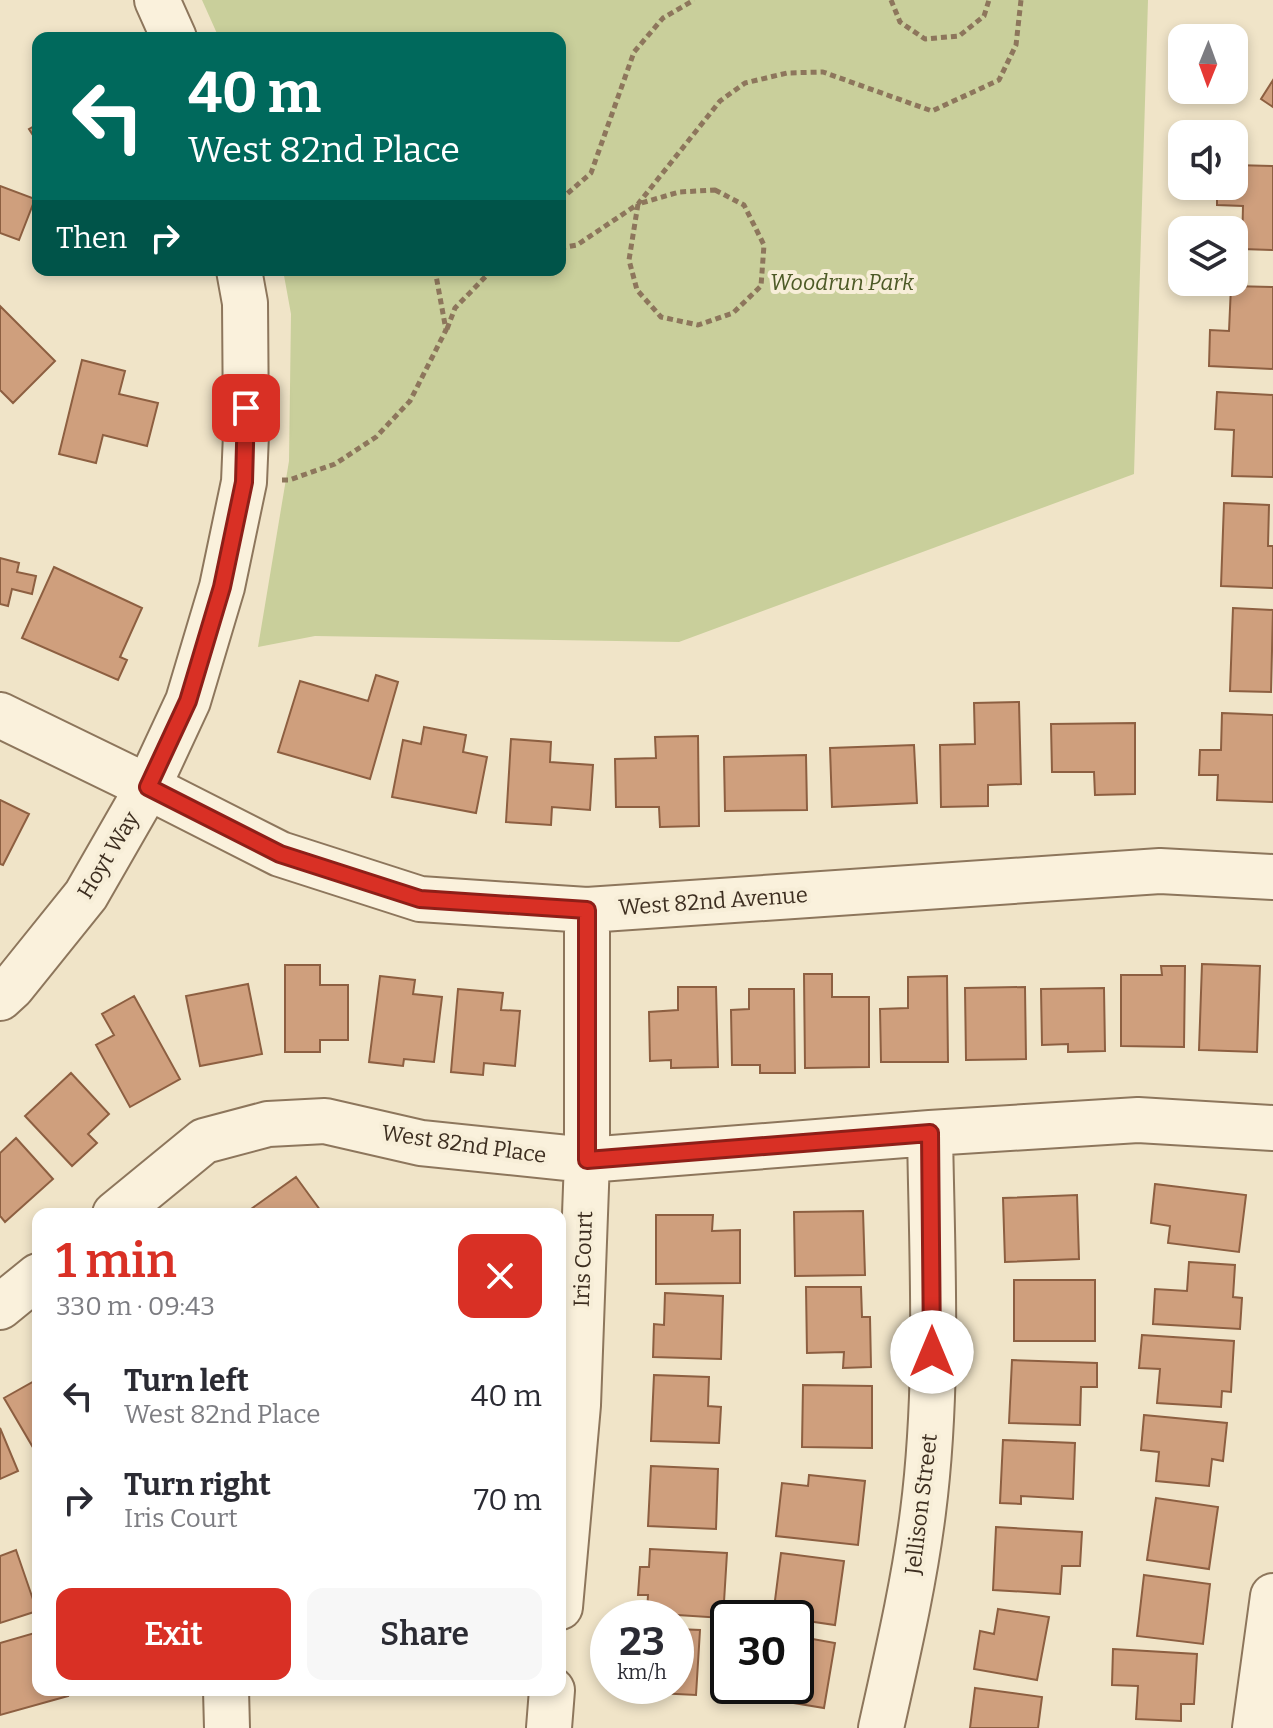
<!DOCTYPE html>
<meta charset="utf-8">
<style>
body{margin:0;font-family:Bitter,serif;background:#f7f7f7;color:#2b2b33;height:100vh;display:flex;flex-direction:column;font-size:30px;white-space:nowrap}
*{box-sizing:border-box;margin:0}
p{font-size:26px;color:#7c7c81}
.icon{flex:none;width:44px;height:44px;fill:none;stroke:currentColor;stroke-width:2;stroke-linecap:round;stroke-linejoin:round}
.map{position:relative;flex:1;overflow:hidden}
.side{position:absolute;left:32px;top:1208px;width:534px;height:488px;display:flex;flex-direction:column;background:#fff;border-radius:16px;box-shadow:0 4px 12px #0003}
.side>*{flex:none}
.banner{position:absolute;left:32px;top:32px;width:534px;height:244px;border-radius:16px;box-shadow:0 4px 12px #0003;background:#00695c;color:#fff;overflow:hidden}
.needle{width:52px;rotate:181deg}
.tools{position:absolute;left:1168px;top:24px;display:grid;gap:16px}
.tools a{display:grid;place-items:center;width:80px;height:80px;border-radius:16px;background:#fff;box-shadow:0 4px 12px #0003;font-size:40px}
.speed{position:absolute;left:590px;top:1600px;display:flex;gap:16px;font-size:40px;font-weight:700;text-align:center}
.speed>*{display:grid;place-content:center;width:104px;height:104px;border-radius:50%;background:#fff;box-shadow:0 4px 12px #0003;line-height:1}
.speed small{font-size:20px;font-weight:400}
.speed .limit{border:4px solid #111;border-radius:12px;background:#fff;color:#111}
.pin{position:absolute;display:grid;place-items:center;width:68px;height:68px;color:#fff;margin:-34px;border-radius:16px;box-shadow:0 4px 12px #0006}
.me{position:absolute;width:88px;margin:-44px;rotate:0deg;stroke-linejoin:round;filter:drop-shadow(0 0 6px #0008)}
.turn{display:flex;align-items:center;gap:28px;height:168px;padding:0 24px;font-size:36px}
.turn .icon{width:104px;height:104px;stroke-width:2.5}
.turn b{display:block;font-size:56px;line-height:68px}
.then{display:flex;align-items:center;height:76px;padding:0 24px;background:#0003;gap:16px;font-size:30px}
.round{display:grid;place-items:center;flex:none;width:84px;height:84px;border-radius:16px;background:#f7f7f7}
.headline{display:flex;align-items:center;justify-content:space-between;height:136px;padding:0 24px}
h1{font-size:48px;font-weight:600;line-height:60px;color:#d93025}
.cta{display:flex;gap:16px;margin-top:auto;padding:16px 24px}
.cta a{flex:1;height:92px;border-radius:16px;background:#d93025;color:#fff;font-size:32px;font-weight:600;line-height:92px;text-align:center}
.cta a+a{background:#f7f7f7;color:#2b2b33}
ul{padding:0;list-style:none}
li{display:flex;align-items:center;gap:24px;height:104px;padding:0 24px}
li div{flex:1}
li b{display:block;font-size:30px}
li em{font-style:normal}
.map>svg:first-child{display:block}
</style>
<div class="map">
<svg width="1273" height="1728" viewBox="0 0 1273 1728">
<rect width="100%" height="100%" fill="#f0e4c8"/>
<path fill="#c9cf9b" d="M 202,0 L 1148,0 L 1134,474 L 679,642 L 315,636 L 258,647 L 289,461 L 291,314 L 283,270 L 560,270 L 560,38 L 219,38 Z"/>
<path fill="#cf9f7d" stroke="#8d5f41" stroke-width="2" d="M 1273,80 L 1273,107 L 1261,99 Z
M 38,124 L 38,143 L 29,129 Z
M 1234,165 L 1273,166 L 1273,250 L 1242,249 L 1243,206 L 1217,205 L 1217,186 L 1234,186 Z
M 0,186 L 35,199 L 19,240 L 0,233 Z
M 1231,286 L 1273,287 L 1273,369 L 1209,366 L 1210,330 L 1229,331 Z
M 0,306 L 55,361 L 13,403 L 0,390 Z
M 82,360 L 125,371 L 119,394 L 158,403 L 147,446 L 103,435 L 96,463 L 59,454 Z
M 1217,392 L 1273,395 L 1273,477 L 1232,476 L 1234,430 L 1215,429 Z
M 1224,503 L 1269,505 L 1268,546 L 1273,546 L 1273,588 L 1221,586 Z
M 0,558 L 19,563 L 17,572 L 36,576 L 32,594 L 12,589 L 8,606 L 0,604 Z
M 54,567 L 142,608 L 120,657 L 127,660 L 118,680 L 22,638 Z
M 1233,608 L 1273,610 L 1271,692 L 1230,691 Z
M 376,675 L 398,682 L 370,779 L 278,752 L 300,681 L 368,701 Z
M 1019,702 L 1021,784 L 988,785 L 988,806 L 941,807 L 940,745 L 975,744 L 974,703 Z
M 1222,713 L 1273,715 L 1273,802 L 1217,800 L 1218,775 L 1199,775 L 1200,750 L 1221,750 Z
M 1135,723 L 1135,794 L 1095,795 L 1094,772 L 1052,772 L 1051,724 Z
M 424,727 L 466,735 L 463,752 L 487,757 L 476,813 L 392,797 L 403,740 L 421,744 Z
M 698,736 L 699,826 L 660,827 L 659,807 L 616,807 L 615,759 L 656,758 L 655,737 Z
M 511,739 L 551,742 L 550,762 L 593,765 L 590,810 L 552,807 L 551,825 L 506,822 Z
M 914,745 L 917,803 L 832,807 L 830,748 Z
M 806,755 L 807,810 L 725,811 L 724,757 Z
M 0,800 L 29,814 L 3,865 L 0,864 Z
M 1202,964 L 1260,966 L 1257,1052 L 1199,1050 Z
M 285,965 L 320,965 L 320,985 L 348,985 L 348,1040 L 320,1040 L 320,1052 L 285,1052 Z
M 1161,966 L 1185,966 L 1184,1047 L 1121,1046 L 1121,975 L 1162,975 Z
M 804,974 L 832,974 L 832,997 L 869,997 L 869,1067 L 805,1068 Z
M 380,976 L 415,980 L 413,994 L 442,997 L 434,1062 L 404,1059 L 403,1066 L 369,1062 Z
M 947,976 L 948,1062 L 881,1062 L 880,1009 L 908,1008 L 908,977 Z
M 248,984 L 262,1054 L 200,1066 L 186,996 Z
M 678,987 L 716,987 L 718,1067 L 671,1068 L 671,1060 L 650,1061 L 649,1012 L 678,1010 Z
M 1025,987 L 1026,1059 L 966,1060 L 965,988 Z
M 1104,988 L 1105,1051 L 1068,1052 L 1068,1044 L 1042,1045 L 1041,989 Z
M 458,989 L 503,993 L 501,1010 L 520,1011 L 515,1066 L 484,1063 L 483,1075 L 451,1072 Z
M 749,989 L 794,989 L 795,1073 L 760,1073 L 760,1065 L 732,1065 L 731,1010 L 749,1009 Z
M 134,996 L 180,1079 L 130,1107 L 96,1045 L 114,1035 L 102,1014 Z
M 71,1073 L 109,1114 L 88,1134 L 97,1143 L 72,1166 L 25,1116 Z
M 16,1138 L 53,1179 L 5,1222 L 0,1216 L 0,1153 Z
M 296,1177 L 323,1214 L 244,1214 Z
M 1155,1184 L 1246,1195 L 1239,1252 L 1168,1243 L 1170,1226 L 1151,1223 Z
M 1077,1195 L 1079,1259 L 1005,1262 L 1003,1198 Z
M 863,1211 L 865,1275 L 795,1276 L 794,1212 Z
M 656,1215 L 713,1215 L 712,1231 L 740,1230 L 740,1283 L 656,1284 Z
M 1189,1262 L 1235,1265 L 1233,1297 L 1242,1298 L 1240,1329 L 1153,1324 L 1155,1289 L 1187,1291 Z
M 1014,1280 L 1095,1280 L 1095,1341 L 1014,1341 Z
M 806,1287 L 861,1287 L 862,1317 L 870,1317 L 871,1367 L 843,1368 L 844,1352 L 807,1353 Z
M 665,1293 L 723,1296 L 721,1359 L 653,1357 L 654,1324 L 664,1325 Z
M 1142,1335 L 1234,1341 L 1231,1392 L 1222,1391 L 1221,1407 L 1157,1403 L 1160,1369 L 1139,1368 Z
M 1012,1360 L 1097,1363 L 1097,1387 L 1081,1387 L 1080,1425 L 1009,1423 Z
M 654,1375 L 709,1377 L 708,1406 L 721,1407 L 719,1443 L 651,1441 Z
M 38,1379 L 38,1456 L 4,1398 Z
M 803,1385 L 872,1386 L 872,1448 L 802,1447 Z
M 1144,1415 L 1227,1423 L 1223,1461 L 1212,1459 L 1209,1486 L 1156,1481 L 1159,1452 L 1141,1450 Z
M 0,1428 L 18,1471 L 0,1479 Z
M 1003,1440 L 1075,1443 L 1073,1499 L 1021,1496 L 1021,1504 L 1000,1503 Z
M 651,1466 L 718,1469 L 716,1529 L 648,1526 Z
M 809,1475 L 865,1481 L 858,1545 L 776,1536 L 782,1483 L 808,1486 Z
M 1156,1498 L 1218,1507 L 1209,1569 L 1147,1560 Z
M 996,1527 L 1082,1532 L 1080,1566 L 1062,1566 L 1060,1594 L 993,1590 Z
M 650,1549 L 727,1553 L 723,1618 L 647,1613 L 648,1595 L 638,1595 L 640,1567 L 649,1567 Z
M 16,1550 L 37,1611 L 0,1623 L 0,1556 Z
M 781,1553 L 844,1561 L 835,1625 L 773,1616 Z
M 1144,1575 L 1210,1584 L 1203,1644 L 1137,1636 Z
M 998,1609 L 1049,1617 L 1037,1680 L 974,1669 L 980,1631 L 994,1634 Z
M 676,1629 L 700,1630 L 696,1695 L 636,1692 L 636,1686 L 676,1686 Z
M 38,1632 L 38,1690 L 66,1690 L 68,1696 L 0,1715 L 0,1643 Z
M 796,1636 L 835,1643 L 824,1708 L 769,1699 L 771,1686 L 796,1686 Z
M 1113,1649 L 1197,1654 L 1194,1704 L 1181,1704 L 1181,1721 L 1136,1719 L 1138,1686 L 1112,1685 Z
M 975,1688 L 1042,1697 L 1038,1728 L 970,1728 Z"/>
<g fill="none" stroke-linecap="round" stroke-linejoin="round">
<defs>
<path id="minor" d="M 157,0 L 174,38
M 0,715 L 148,787 L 280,854 L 420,899 L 587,910 L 1160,871 L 1273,877
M 0,998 L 12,987 L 86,895 L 148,787 L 188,701 L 222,587 L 244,482 L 246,434 L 245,303 L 239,270
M 115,1214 L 204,1141 L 268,1124 L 325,1121 L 421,1143 L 587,1160 L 930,1133 L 1138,1120 L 1273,1128
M 0,1307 L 38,1276
M 560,1607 L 578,1405 L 587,1160 L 587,910
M 226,1690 L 227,1728
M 549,1728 L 552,1690
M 881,1728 C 897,1656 914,1584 923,1512 C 939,1387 932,1258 930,1133
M 1255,1728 L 1273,1596"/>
</defs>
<use href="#minor" stroke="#8d765c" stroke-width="48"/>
<path stroke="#8d765c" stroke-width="5" stroke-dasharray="6 4" stroke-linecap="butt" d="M 891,0 L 900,22 L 925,39 L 959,36 L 984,16 L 989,0
M 715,190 L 744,205 L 764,245 L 761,286 L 733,313 L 698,325 L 661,317 L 637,290 L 629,260 L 638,204 L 679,192 Z
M 560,200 L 591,173 L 634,52 L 663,18 L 694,0
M 560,248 L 577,245 L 638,204 L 720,101 L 745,83 L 787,73 L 823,72 L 932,111 L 999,80 L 1016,45 L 1021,0
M 447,329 L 455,308 L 492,270
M 282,480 L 289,480 L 335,464 L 376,437 L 410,401 L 446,330 L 435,270"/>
<use href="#minor" stroke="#faf1dc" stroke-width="44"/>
</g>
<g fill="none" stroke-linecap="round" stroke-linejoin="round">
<defs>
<path id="route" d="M 246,408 L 244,482 L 222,587 L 188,701 L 148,787 L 280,854 L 420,899 L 587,910 L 587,1160 L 930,1133 L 932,1352"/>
</defs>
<use href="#route" stroke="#8d1f18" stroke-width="20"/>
<use href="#route" stroke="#d93025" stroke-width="14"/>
</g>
<g text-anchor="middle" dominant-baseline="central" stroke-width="8" stroke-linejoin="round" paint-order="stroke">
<g font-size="22" font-style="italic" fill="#4d5a26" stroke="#f7eed8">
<text x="842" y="282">Woodrun Park</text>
</g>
<g font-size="22" fill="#3d2e20" stroke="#f7eed8">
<text transform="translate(108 855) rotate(-59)">Hoyt Way</text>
<text transform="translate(713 901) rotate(-4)">West 82nd Avenue</text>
<text transform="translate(464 1144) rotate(8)">West 82nd Place</text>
<text transform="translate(583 1259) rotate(-88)">Iris Court</text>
<text transform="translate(921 1504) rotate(-83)">Jellison Street</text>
</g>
</g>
</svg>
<div class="tools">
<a><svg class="needle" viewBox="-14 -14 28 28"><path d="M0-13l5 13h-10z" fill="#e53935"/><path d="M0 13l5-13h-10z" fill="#7c7c81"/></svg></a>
<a><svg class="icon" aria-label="sound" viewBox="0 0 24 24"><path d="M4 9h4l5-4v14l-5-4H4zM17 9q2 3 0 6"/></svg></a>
<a><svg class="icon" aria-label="layers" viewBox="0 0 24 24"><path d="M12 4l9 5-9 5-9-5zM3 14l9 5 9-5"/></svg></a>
</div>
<div class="speed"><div>23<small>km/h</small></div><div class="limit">30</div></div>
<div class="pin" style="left:246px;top:408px;background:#d93025"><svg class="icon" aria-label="arrive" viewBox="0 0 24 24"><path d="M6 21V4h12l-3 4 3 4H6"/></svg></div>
<svg class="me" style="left:932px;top:1352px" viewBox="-20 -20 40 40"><circle r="19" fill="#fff"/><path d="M0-13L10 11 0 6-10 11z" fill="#d93025"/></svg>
<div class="banner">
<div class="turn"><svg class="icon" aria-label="left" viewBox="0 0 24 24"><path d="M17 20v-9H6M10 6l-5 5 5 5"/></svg><div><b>40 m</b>West 82nd Place</div></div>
<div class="then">Then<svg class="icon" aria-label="right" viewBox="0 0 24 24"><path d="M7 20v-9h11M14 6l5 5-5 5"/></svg></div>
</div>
<section class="side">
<div class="headline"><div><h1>1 min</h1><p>330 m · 09:43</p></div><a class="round" style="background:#d93025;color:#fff"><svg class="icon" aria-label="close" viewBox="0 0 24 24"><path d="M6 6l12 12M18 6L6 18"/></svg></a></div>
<ul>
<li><svg class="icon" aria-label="left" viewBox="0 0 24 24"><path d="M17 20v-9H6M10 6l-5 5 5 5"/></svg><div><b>Turn left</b><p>West 82nd Place</p></div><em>40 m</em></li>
<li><svg class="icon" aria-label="right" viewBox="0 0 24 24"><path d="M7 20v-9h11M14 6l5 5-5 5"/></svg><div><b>Turn right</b><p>Iris Court</p></div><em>70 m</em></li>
</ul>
<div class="cta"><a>Exit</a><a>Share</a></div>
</section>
</div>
